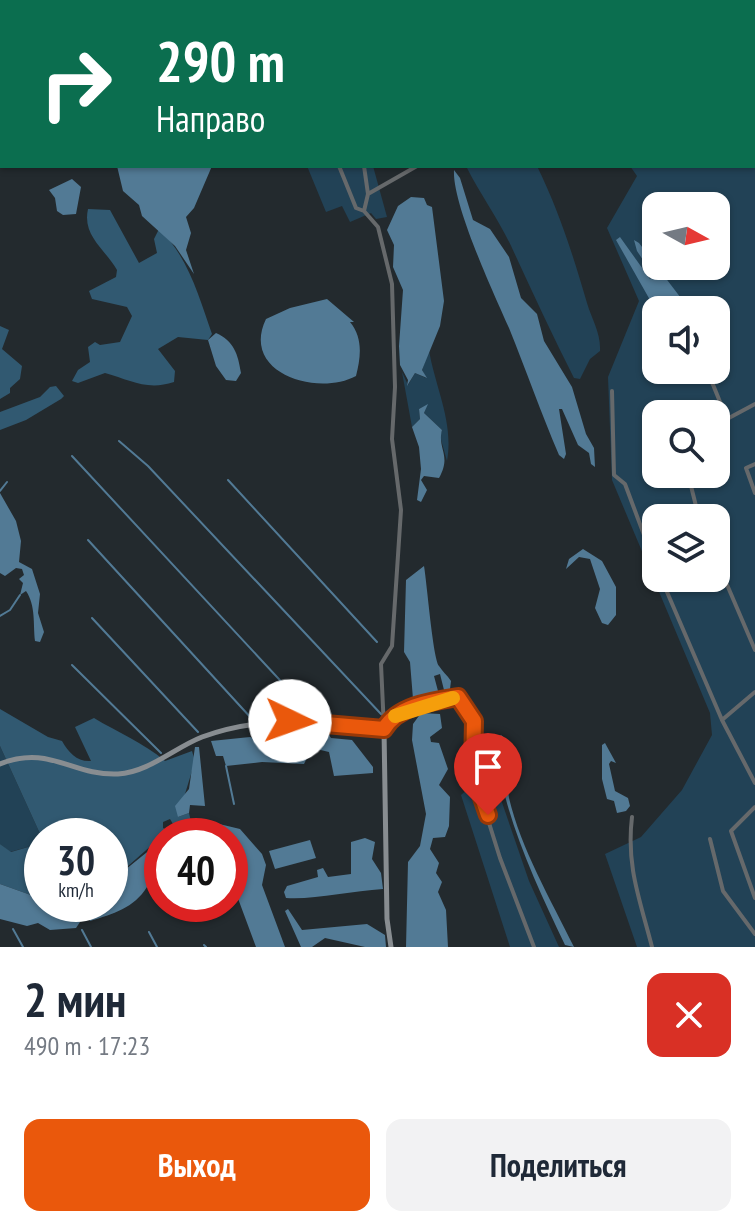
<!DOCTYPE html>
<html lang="ru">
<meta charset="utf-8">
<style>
body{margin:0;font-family:"PT Sans Narrow",sans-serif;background:#f2f2f3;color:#1f2937;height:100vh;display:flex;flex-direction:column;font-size:30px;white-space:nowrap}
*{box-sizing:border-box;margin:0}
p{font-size:26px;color:#747a83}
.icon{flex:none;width:44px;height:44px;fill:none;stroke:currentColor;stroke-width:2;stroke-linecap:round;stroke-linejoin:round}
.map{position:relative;height:947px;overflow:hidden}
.drawer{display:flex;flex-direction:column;background:#fff;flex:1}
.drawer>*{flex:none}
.banner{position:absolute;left:0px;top:0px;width:756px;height:168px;box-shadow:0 2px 6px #0004;background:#0b6e4f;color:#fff;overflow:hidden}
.needle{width:52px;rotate:98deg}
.tools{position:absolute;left:642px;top:192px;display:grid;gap:16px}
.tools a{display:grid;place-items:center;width:88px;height:88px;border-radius:16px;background:#fff;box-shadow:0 2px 6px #0004;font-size:40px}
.speed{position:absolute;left:24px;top:818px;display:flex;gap:16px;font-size:40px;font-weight:700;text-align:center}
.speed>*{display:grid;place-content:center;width:104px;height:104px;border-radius:50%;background:#fff;box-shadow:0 2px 6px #0004;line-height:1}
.speed small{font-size:20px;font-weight:400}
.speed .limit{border:12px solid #d22;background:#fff;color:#111}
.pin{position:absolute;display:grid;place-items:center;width:68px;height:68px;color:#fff;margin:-82px -34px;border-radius:50% 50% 50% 0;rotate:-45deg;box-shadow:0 0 8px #0007}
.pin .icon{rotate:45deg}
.me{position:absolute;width:88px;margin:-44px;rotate:93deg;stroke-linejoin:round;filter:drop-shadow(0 0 6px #0008)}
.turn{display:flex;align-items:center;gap:28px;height:168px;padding:0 24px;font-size:36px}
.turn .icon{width:104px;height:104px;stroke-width:2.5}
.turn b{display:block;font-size:56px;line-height:68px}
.round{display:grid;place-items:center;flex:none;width:84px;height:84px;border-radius:16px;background:#f2f2f3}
.summary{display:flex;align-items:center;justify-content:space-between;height:136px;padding:0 24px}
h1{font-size:48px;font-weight:700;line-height:60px}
.button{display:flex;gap:16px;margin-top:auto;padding:16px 24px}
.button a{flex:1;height:92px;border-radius:16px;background:#ea580c;color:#fff;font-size:32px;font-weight:700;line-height:92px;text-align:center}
.button a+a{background:#f2f2f3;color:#1f2937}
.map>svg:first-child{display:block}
</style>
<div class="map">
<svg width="755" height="947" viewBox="0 0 755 947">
<rect width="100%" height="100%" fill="#232a2e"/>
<path fill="#224256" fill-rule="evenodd" d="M 619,0 L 755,0 L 755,947 L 637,947 L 605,854 L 641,837 L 682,790 L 712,735 L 710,713 L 612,480 L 608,377 L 639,301 L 607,228 L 637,176 L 630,166 L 754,166 L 754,2 L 617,2 ZM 656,206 L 716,206 L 716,266 L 656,266 ZM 656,310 L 716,310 L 716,370 L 656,370 ZM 656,414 L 716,414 L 716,474 L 656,474 ZM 656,518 L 716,518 L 716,578 L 656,578 Z
M 307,166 L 373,166 L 387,217 L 376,219 L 371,213 L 350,222 L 342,206 L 326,212 Z
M 466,166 L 537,166 C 559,211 573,255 587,303 C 592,320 601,333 600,351 L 590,359 L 580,379 L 574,378 C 552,335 532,291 512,248 C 499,220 480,194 466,166 Z
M 429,350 C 435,387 454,422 447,461 L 440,436 L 442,430 L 424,413 L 427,405 L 419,409 L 420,419 L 412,427 L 402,372 L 408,385 L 415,373 L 426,378 L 422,370 Z
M 0,746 L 42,838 L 42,843 L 10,852 L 0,844 Z
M 481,778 L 496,785 L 529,881 L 559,947 L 510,947 L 461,795 Z"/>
<path fill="#315971" d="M 88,209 L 110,210 L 139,263 L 157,253 L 154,239 L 159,229 C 188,256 199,297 212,334 L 208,340 L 178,337 L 158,349 L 175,371 L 174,382 C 147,391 130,380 105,373 L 78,383 L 72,381 L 78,370 L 90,362 L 88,347 L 95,342 L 100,345 L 120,342 L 132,316 L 127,307 L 92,299 L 89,291 L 116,277 L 117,270 C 105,249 82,236 88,209 Z
M 0,326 L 9,330 L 2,349 L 22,366 L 20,379 L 10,388 L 10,393 L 0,399 Z
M 56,386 L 64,396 L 61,399 L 26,420 L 0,430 L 0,412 L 40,397 L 50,387 Z
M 0,709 L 48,737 L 62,741 C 69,753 77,762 91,761 L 75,727 L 94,718 C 117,732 144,743 165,761 L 192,751 L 195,761 L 178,817 L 189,813 L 192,826 L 176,829 L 170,819 L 163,822 L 163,828 L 172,832 L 162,836 L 110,882 L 110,836 L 42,838 L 0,746 Z
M 42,843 L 42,899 L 0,884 L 0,844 L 11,852 Z"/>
<path fill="#527a95" d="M 117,166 L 212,166 L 194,208 L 186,217 L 191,233 L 186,250 L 194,274 L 175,246 L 142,216 L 139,205 L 123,191 Z
M 454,170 L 460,178 L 473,220 L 490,229 L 509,257 L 521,298 L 537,314 L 544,341 L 572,387 L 586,434 L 594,448 L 595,467 L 591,464 L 589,453 L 578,445 L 562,409 L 559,409 L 566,454 L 564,459 L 559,455 C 541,413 526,370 509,328 C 494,294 452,204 454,170 Z
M 72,179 L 81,187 L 76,214 L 63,215 L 57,211 L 55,198 L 49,190 Z
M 411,197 L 424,198 L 427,205 L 432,207 L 444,301 L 440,326 L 422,370 L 427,378 L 415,373 L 407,386 L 408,380 L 400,365 L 399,346 L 403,290 L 393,267 L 394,245 L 387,230 L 398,206 Z
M 620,237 L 650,279 L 653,275 L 637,251 L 634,240 L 639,243 L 690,310 L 681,310 L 673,299 L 663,296 L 650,300 L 616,240 Z
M 327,299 L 354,322 L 350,322 C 363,338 361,356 356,376 C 317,397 240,373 266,319 L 290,308 Z
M 216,333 C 234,341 238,354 241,373 L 236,381 L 226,380 L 216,366 L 208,340 Z
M 428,404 L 424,413 L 442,430 C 437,449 452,455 439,478 L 424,476 L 421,480 L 427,490 L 421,502 L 417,500 L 421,469 L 419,447 L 412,427 L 420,419 L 419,409 Z
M 0,493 L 16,521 L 21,541 L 19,562 L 32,569 L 40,594 L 38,613 L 44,632 L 40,642 L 35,641 C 33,624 36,606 26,591 L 20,595 L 23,583 L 19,579 L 24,575 L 22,569 L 16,568 L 5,576 L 0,573 Z
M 583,549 L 602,561 L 616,587 L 616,615 L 608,625 L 602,623 L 595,608 L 600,589 L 590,559 L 579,557 L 566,569 L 569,559 Z
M 424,566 C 427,583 433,658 439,666 C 442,671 447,675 451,681 L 450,689 L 444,690 L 440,674 L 434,676 L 438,691 L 413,699 L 410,662 L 404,652 L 406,580 Z
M 421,713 L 440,714 L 442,728 L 430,737 L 431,742 L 439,743 L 448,769 L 439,785 L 450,797 L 449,826 L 445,837 L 433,838 L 430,849 L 439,863 L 436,873 L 442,882 L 438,892 L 446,910 L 448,947 L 406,947 L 408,862 L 420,846 L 426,814 L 412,740 L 413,724 Z
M 311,727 L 325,729 L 331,738 L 352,740 L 373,767 L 373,773 L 334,776 L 329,752 L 312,748 L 304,764 L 262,762 L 226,766 L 223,756 L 216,756 L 211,741 L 250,737 L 267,743 L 282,728 Z
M 501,735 C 521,750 505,776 509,798 C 521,849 551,900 574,947 L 565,945 C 539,891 512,833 500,775 L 487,771 L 508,765 L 505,751 L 502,749 L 498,756 L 502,762 L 484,766 L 487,755 L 495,754 L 493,743 Z
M 605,743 L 616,763 L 611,761 L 609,764 L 615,791 L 628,798 L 630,806 L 626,811 L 617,813 L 614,801 L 607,799 L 602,779 L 602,745 Z
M 195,747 L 199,747 L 205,806 L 190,805 L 189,813 L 178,817 L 175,806 L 189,789 Z
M 211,822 L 240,829 L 262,854 L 266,865 L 262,885 L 285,947 L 256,947 L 230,877 L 230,836 L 167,836 Z
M 365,838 L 375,842 L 372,859 L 381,873 L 383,889 C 351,891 313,900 286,898 L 284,892 L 287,886 L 318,877 L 317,870 L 323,868 L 328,877 L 351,874 L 351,842 Z
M 162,840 L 159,886 L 147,887 C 134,908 113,914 90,921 L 89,916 L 84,916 L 76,928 L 50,930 L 38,923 L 27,926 L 0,919 L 0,884 L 42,899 L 42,904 L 110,904 L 110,882 Z
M 310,840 L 316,858 L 275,869 L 269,851 Z
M 288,909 L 302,930 L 367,924 L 385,935 L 386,947 L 365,947 L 325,938 L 312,947 L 301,947 L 285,911 Z"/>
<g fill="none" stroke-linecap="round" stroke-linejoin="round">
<path stroke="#527a95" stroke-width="2" d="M 0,21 L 2,2
M 119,441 L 148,466 L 381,714
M 72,456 L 315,718
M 228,480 L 377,642
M 0,491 L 7,482
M 88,540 L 252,719
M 0,616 L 10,610 L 20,595
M 92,618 L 198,732
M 72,665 L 161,753
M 226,766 L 234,804
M 13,929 L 23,947
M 82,930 L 91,947
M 149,932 L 157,947
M 204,945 L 206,947"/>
<path stroke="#66696b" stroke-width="4" d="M 254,0 L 257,2
M 348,0 L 350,2
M 404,0 L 405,2
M 456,0 L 458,2
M 507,0 L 509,2
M 364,2 L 368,0
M 499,2 L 502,0
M 684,2 L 687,0
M 339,166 L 356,208 L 364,211 L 378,227 L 392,284 L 395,387 L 392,439 L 401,510 L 392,646 L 381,664 L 384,729
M 364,166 L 368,194
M 364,211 L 368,194 L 417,166
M 707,370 L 727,419 L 755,404
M 612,391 L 614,475 L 625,484 L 656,567
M 656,403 L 663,414
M 755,464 L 746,468 L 755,493
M 688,474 L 699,518
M 716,548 L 727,572 L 725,580 L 755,650
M 661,578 L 722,720 L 755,783
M 722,720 L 755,692
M 386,726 L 409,709 L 458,697 L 474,721 L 473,772 L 500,858 L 534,947
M 755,807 L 731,831 L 755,898
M 632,817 C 626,866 640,900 652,947
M 710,839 L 723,891 L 755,934"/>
<path stroke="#888d91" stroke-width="5" d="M 0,764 C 49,744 72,776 118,774 C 149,772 174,748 202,737 C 259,716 326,719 384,729 L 387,919 L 391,947"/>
</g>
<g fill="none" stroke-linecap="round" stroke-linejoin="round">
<defs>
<path id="route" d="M 290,721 L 384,729 C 398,705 433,701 458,697 L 474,721 L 473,772 L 488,815"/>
</defs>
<use href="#route" stroke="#983908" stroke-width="20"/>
<use href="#route" stroke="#ea580c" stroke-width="14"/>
<path stroke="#f59e0b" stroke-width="14" d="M 395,716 L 453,698"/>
</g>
</svg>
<div class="tools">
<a><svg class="needle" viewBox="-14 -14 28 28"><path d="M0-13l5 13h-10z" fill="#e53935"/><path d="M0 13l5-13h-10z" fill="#747a83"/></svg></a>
<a><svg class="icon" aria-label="sound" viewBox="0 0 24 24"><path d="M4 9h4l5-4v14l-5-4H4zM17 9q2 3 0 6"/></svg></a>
<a><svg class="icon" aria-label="search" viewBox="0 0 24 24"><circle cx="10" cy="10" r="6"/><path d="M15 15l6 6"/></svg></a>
<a><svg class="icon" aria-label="layers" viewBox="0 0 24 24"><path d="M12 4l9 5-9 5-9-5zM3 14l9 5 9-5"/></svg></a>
</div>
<div class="speed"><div>30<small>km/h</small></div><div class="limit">40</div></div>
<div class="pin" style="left:488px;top:815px;background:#d93025"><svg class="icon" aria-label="arrive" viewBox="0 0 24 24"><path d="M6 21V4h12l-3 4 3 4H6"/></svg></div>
<svg class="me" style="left:290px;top:721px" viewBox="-20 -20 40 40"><circle r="19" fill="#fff"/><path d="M0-13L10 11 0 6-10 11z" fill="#ea580c"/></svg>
<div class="banner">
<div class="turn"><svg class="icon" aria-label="right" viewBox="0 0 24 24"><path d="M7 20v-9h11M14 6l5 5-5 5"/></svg><div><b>290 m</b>Направо</div></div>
</div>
</div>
<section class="drawer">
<div class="summary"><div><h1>2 мин</h1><p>490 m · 17:23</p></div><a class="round" style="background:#d93025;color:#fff"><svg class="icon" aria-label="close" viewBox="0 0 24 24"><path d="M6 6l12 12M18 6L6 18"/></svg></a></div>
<div class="button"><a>Выход</a><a>Поделиться</a></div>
</section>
